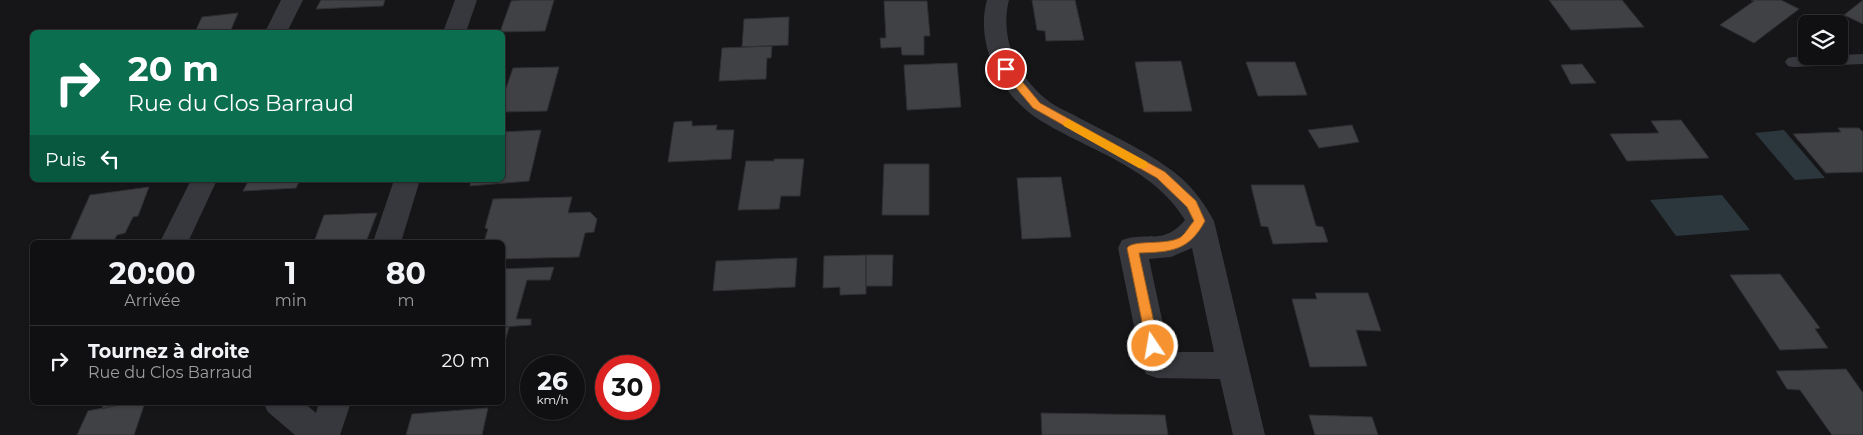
<!DOCTYPE html>
<html lang="fr">
<meta charset="utf-8">
<style>
body{margin:0;font-family:Montserrat,sans-serif;background:#1e1e20;color:#f1f3f6;height:100vh;display:flex;flex-direction:column;font-size:19px;white-space:nowrap}
*{box-sizing:border-box;margin:0}
p{font-size:16px;color:#9c9d9f}
.icon{flex:none;width:28px;height:28px;fill:none;stroke:currentColor;stroke-width:2;stroke-linecap:round;stroke-linejoin:round}
.map{position:relative;flex:1;overflow:hidden}
.sheet{position:absolute;left:30px;top:240px;width:475px;height:165px;display:flex;flex-direction:column;background:#101012;border-radius:8px;box-shadow:0 1px 4px #0004,0 0 0 1px #303032}
.sheet>*{flex:none}
.banner{position:absolute;left:30px;top:30px;width:475px;height:152px;border-radius:8px;box-shadow:0 1px 4px #0004,0 0 0 1px #303032;background:#0b6e4f;color:#fff;overflow:hidden}
.fabs{position:absolute;left:1798px;top:15px;display:grid;gap:10px}
.fabs a{display:grid;place-items:center;width:50px;height:50px;border-radius:8px;background:#101012;box-shadow:0 1px 4px #0004,0 0 0 1px #303032;font-size:25px}
.speed{position:absolute;left:520px;top:355px;display:flex;gap:10px;font-size:25px;font-weight:700;text-align:center}
.speed>*{display:grid;place-content:center;width:65px;height:65px;border-radius:50%;background:#101012;box-shadow:0 1px 4px #0004,0 0 0 1px #303032;line-height:1}
.speed small{font-size:12px;font-weight:400}
.speed .limit{border:8px solid #d22;background:#fff;color:#111}
.pin{position:absolute;display:grid;place-items:center;width:42px;height:42px;color:#fff;margin:-21px;border:2px solid #fff;border-radius:50%;box-shadow:0 1px 5px #0007}
.me{position:absolute;width:55px;margin:-28px;rotate:348deg;stroke-linejoin:round;filter:drop-shadow(0 0 4px #0008)}
.turn{display:flex;align-items:center;gap:18px;height:105px;padding:0 15px;font-size:22px}
.turn .icon{width:65px;height:65px;stroke-width:2.5}
.turn b{display:block;font-size:35px;line-height:42px}
.then{display:flex;align-items:center;height:48px;padding:0 15px;background:#0003;gap:10px;font-size:19px}
.eta{display:flex;justify-content:space-evenly;align-items:center;height:85px;text-align:center}
.eta b{font-size:30px;font-weight:700;line-height:35px}
ul{padding:0;list-style:none}
li{display:flex;align-items:center;gap:15px;height:70px;padding:0 15px;border-top:1px solid #303032}
li div{flex:1}
li b{display:block;font-size:19px}
li em{font-style:normal}
.map>svg:first-child{display:block}
</style>
<div class="map">
<svg width="1863" height="435" viewBox="0 0 1863 435">
<rect width="100%" height="100%" fill="#161618"/>
<path fill="#2b373c" d="M 1784,130 L 1825,178 L 1795,180 L 1755,133 Z
M 1722,195 L 1750,230 L 1676,236 L 1650,200 Z"/>
<path fill="#404145" stroke="#2f3034" d="M 321,0 L 385,0 L 383,6 L 316,9 Z
M 522,0 L 554,0 L 545,31 L 500,32 L 511,1 Z
M 1032,0 L 1075,0 L 1084,40 L 1046,41 L 1045,31 L 1037,30 Z
M 1549,0 L 1622,0 L 1644,27 L 1571,30 Z
M 1751,0 L 1781,0 L 1799,9 L 1754,43 L 1720,25 L 1754,1 Z
M 1863,0 L 1863,24 L 1844,15 Z
M 884,1 L 927,1 L 930,36 L 924,36 L 924,55 L 902,55 L 901,47 L 881,48 L 880,38 L 886,38 Z
M 238,13 L 230,32 L 195,32 L 202,17 Z
M 789,17 L 788,45 L 742,47 L 744,19 Z
M 772,46 L 771,58 L 767,58 L 766,79 L 719,81 L 722,48 Z
M 1181,61 L 1192,111 L 1144,112 L 1135,62 Z
M 1246,62 L 1295,62 L 1307,95 L 1258,96 Z
M 957,63 L 961,107 L 907,110 L 904,65 Z
M 1582,64 L 1596,83 L 1571,84 L 1561,65 Z
M 559,67 L 547,111 L 502,112 L 502,100 L 513,68 Z
M 1681,120 L 1709,158 L 1627,161 L 1610,134 L 1659,133 L 1651,121 Z
M 692,121 L 692,126 L 717,125 L 716,130 L 734,130 L 731,159 L 668,162 L 674,122 Z
M 1352,125 L 1359,142 L 1319,148 L 1308,130 Z
M 1838,128 L 1859,128 L 1863,132 L 1863,172 L 1826,173 L 1793,134 L 1841,132 Z
M 541,130 L 529,181 L 470,186 L 471,180 L 502,180 L 502,132 Z
M 774,159 L 804,159 L 800,196 L 781,196 L 779,209 L 738,210 L 746,161 L 774,161 Z
M 884,164 L 929,164 L 929,215 L 882,215 Z
M 1061,177 L 1071,237 L 1022,239 L 1017,178 Z
M 249,180 L 300,180 L 296,188 L 243,191 Z
M 1251,185 L 1304,185 L 1316,226 L 1323,227 L 1328,242 L 1273,244 L 1268,227 L 1261,226 Z
M 149,187 L 138,216 L 133,217 L 125,233 L 117,235 L 113,242 L 69,242 L 90,195 Z
M 572,197 L 568,213 L 590,212 L 597,219 L 594,232 L 585,233 L 579,257 L 502,259 L 502,242 L 484,242 L 488,229 L 485,228 L 493,199 Z
M 377,213 L 366,242 L 314,242 L 324,215 Z
M 866,255 L 893,255 L 892,286 L 866,286 Z
M 866,255 L 866,294 L 840,295 L 840,287 L 823,288 L 824,256 Z
M 797,258 L 795,287 L 713,291 L 716,261 Z
M 554,267 L 550,280 L 527,280 L 516,319 L 531,319 L 531,325 L 502,327 L 502,269 Z
M 1780,274 L 1820,328 L 1815,329 L 1828,348 L 1780,350 L 1730,275 Z
M 1315,293 L 1368,293 L 1381,331 L 1356,330 L 1367,366 L 1310,367 L 1292,299 L 1317,299 Z
M 502,327 L 509,327 L 502,352 Z
M 1846,369 L 1863,393 L 1863,435 L 1832,435 L 1800,390 L 1787,389 L 1776,371 Z
M 104,402 L 132,402 L 102,409 Z
M 132,402 L 145,402 L 134,435 L 77,435 L 88,411 Z
M 488,408 L 482,435 L 406,435 L 412,414 Z
M 1041,413 L 1165,415 L 1168,435 L 1042,435 Z
M 1309,415 L 1372,417 L 1378,435 L 1315,435 Z"/>
<g fill="none" stroke-linecap="round" stroke-linejoin="round">
<path fill="#36383d" fill-rule="evenodd" d="M 1863,54 L 1863,64 L 1793,67 L 1788,66 L 1785,62 L 1788,58 L 1793,57 Z"/>
<path fill="#36383d" fill-rule="evenodd" d="M 281,0 L 303,0 L 287,32 L 265,32 Z
M 455,0 L 477,0 L 466,32 L 443,32 Z
M 987,0 L 1009,0 C 999,39 1018,79 1051,103 C 1060,109 1071,113 1081,119 C 1110,134 1140,148 1167,167 C 1188,181 1202,199 1214,221 L 1265,435 L 1233,435 L 1220,379 L 1157,378 L 1146,374 L 1142,365 L 1118,248 L 1122,240 C 1149,231 1163,246 1185,220 C 1152,165 1085,150 1035,117 C 999,92 975,42 987,0 ZM 1192,248 L 1214,352 L 1169,352 L 1149,259 L 1171,257 Z
M 191,180 L 217,180 L 188,242 L 160,242 Z
M 394,180 L 420,180 L 401,242 L 373,242 Z
M 263,402 L 303,402 L 316,413 L 319,402 L 351,402 L 340,435 L 295,435 L 268,412 Z"/>
</g>
<path fill="#f6922f" stroke="#a05f1f" d="M 1006,66 L 1010,67 L 1040,103 L 1165,172 L 1196,201 L 1205,221 C 1189,251 1171,252 1139,253 L 1159,346 L 1157,350 L 1153,351 L 1147,346 L 1127,248 C 1133,239 1167,246 1181,237 C 1186,233 1190,225 1194,221 L 1187,207 L 1157,178 L 1033,108 L 1002,71 L 1002,67 Z"/>
<path fill="#f59e0b" d="M 1068,119 L 1147,162 L 1147,168 L 1139,168 L 1064,126 L 1063,123 Z"/>
</svg>
<div class="fabs">
<a><svg class="icon" aria-label="layers" viewBox="0 0 24 24"><path d="M12 4l9 5-9 5-9-5zM3 14l9 5 9-5"/></svg></a>
</div>
<div class="speed"><div>26<small>km/h</small></div><div class="limit">30</div></div>
<div class="pin" style="left:1006px;top:69px;background:#d93025"><svg class="icon" aria-label="arrive" viewBox="0 0 24 24"><path d="M6 21V4h12l-3 4 3 4H6"/></svg></div>
<svg class="me" style="left:1153px;top:346px" viewBox="-20 -20 40 40"><circle r="17" fill="#f6922f" stroke="#fff" stroke-width="3"/><path d="M0-11L8 9 0 5-8 9z" fill="#fff"/></svg>
<div class="banner">
<div class="turn"><svg class="icon" aria-label="right" viewBox="0 0 24 24"><path d="M7 20v-9h11M14 6l5 5-5 5"/></svg><div><b>20 m</b>Rue du Clos Barraud</div></div>
<div class="then">Puis<svg class="icon" aria-label="left" viewBox="0 0 24 24"><path d="M17 20v-9H6M10 6l-5 5 5 5"/></svg></div>
</div>
<section class="sheet">
<div class="eta">
<div><b>20:00</b><p>Arrivée</p></div>
<div><b>1</b><p>min</p></div>
<div><b>80</b><p>m</p></div>
</div>
<ul>
<li><svg class="icon" aria-label="right" viewBox="0 0 24 24"><path d="M7 20v-9h11M14 6l5 5-5 5"/></svg><div><b>Tournez à droite</b><p>Rue du Clos Barraud</p></div><em>20 m</em></li>
</ul>
</section>
</div>
